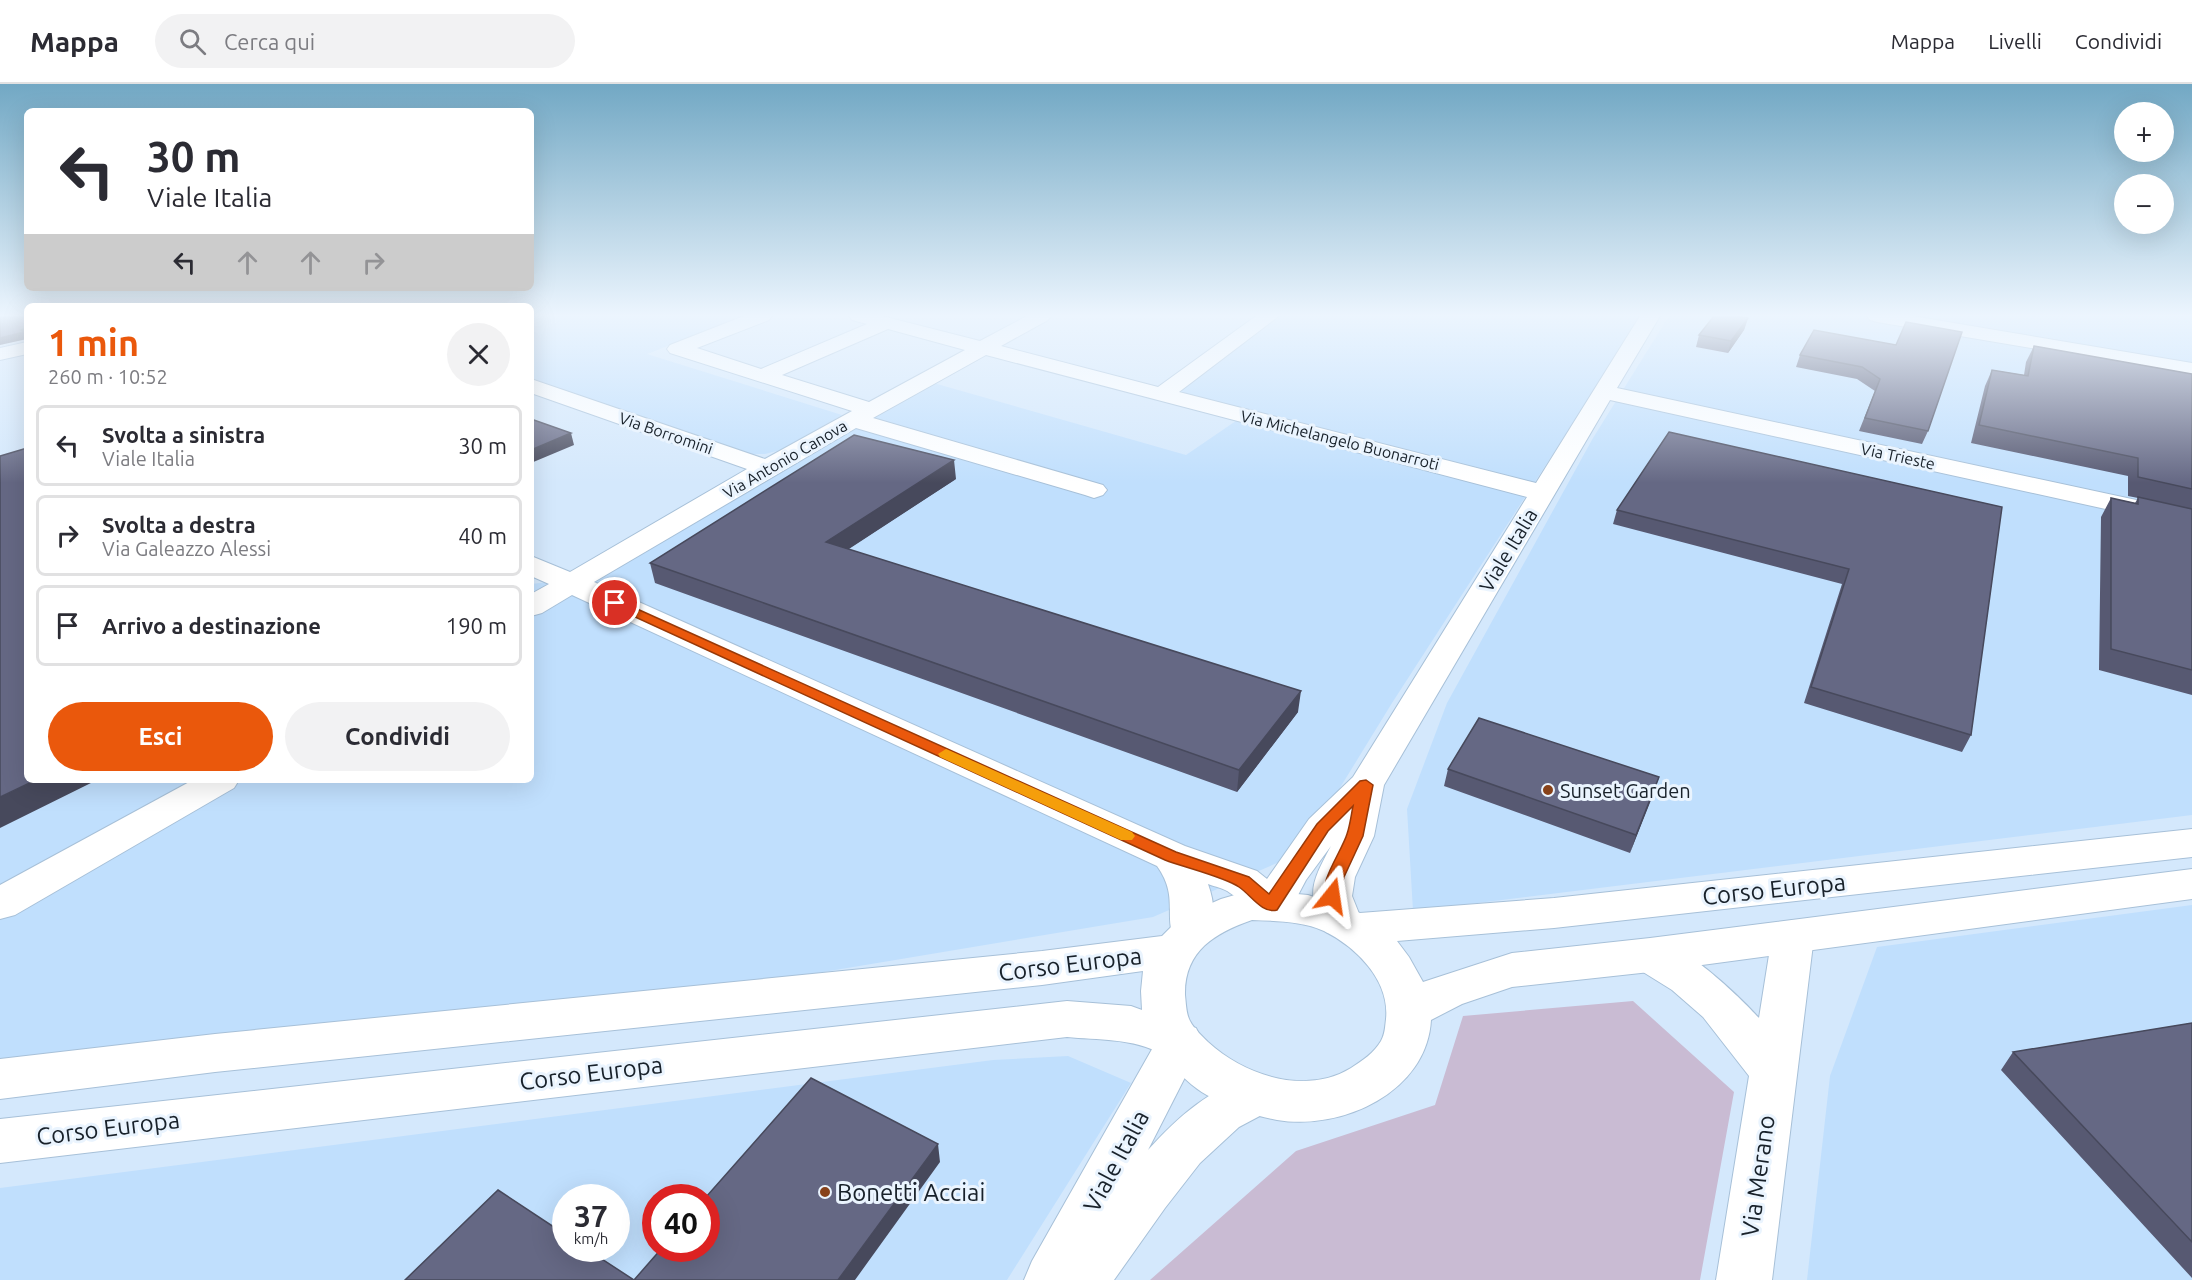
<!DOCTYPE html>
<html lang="it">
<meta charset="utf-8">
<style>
body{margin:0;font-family:Ubuntu,sans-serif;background:#f2f2f3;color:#2b2b33;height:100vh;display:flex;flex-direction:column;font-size:22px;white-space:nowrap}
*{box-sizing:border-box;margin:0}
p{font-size:20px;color:#7c7c81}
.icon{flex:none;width:33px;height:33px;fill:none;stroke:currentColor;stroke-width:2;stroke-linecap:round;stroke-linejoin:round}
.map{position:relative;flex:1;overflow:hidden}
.panel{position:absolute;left:24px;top:219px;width:510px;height:480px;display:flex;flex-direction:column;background:#fff;border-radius:9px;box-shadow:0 6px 24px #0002}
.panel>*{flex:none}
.banner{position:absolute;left:24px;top:24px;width:510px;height:183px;border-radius:9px;box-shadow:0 6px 24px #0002;background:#fff;color:#2b2b33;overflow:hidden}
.buttons{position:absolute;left:2114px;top:18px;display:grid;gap:12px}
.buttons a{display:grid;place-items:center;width:60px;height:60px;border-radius:50%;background:#fff;box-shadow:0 6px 24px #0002;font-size:30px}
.speed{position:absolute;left:552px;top:1100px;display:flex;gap:12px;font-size:30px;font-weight:700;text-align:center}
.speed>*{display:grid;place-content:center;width:78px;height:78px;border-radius:50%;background:#fff;box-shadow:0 6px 24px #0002;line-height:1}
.speed small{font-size:15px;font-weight:400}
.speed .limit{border:9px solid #d22;background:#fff;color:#111}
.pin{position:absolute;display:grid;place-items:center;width:51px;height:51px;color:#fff;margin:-26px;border:3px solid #fff;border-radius:50%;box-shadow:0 2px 6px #0007}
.me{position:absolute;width:66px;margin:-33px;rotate:15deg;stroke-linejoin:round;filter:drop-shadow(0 0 4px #0008)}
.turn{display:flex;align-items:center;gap:21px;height:126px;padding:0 24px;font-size:27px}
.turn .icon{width:78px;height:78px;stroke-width:2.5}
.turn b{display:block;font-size:42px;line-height:51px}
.lanes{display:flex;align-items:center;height:57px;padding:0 24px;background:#0003;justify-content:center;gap:30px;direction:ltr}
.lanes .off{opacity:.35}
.round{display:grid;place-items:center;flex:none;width:63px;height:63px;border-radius:32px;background:#f2f2f3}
.head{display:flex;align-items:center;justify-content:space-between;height:102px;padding:0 24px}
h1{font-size:36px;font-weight:700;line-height:45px;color:#ea580c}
.cta{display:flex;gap:12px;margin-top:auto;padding:12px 24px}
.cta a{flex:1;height:69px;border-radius:36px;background:#ea580c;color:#fff;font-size:24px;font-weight:700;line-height:69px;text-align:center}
.cta a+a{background:#f2f2f3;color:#2b2b33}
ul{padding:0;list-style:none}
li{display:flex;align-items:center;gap:18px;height:81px;margin:0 12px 9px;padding:0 12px;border:3px solid #e1e1e2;border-radius:9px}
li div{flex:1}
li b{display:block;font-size:22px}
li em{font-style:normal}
header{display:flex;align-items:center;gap:36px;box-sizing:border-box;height:84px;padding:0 30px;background:#fff;border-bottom:2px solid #e1e1e2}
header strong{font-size:28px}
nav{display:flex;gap:33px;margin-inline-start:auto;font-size:21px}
.search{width:420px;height:54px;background:#f2f2f3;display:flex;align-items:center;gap:15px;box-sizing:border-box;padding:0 21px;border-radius:33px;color:#7c7c81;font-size:22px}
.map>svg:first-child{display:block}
</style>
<header>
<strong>Mappa</strong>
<div class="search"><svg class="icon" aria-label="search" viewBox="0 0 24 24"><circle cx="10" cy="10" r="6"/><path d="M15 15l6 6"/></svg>Cerca qui</div>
<nav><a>Mappa</a><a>Livelli</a><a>Condividi</a></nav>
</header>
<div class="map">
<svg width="2192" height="1196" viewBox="0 0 2192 1196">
<rect width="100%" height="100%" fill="#d4e8fc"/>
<path fill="#c0dffd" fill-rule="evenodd" d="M 531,232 L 745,232 L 647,270 L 842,331 L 781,366 L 765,370 L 746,370 L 531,296 Z
M 1275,232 L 1642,232 L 1392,619 L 1300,769 L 1153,833 L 667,914 L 0,980 L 0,384 L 27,696 L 531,696 L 531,500 L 595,493 L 930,298 L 1186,371 L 1249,328 L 1176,310 Z
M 1669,232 L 2192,232 L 2192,731 L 1413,827 L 1407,725 L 1447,619 L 1593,354 Z
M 2192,821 L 2192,1196 L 1807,1196 L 1830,992 L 1877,863 Z
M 1068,972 L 1131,999 L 1007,1196 L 0,1196 L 0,1104 L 993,976 ZM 566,1113 L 616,1113 L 616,1164 L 566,1164 ZM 656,1113 L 706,1113 L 706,1164 L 656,1164 Z"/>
<path fill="#c9bbd3" d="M 1633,917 L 1734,1008 L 1700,1196 L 1150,1196 L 1296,1067 L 1435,1021 L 1463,932 Z"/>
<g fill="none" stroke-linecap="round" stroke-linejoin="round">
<defs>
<path id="minor" d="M 744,232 L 772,232 L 769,236 L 697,264 L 761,285 L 867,240 L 852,236 L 849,232 L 882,232 L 980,257 L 1027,232 L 1051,232 L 1048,236 L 1001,262 L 1158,303 L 1256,232 L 1279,232 L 1179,308 L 1536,399 L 1640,232 L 1660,232 L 1617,304 L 2192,428 L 2192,444 L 1610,316 L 1384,701 L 1374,752 L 1355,793 L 1352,812 L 1362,837 L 1356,848 L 1341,853 L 1326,848 C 1305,809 1312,798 1331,762 L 1306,796 L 1287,832 C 1256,841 1253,824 1230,809 C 1224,804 1215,803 1208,800 C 1215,819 1216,840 1206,858 L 1191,863 L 1176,858 C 1162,833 1180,814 1157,782 L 572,511 L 542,529 L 531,532 L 531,510 L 549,500 L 531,492 L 531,472 L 570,488 L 747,385 L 531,309 L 531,295 L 765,375 L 852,327 L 670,269 L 667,265 L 670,261 ZM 888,245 L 965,266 L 869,318 L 782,291 ZM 986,271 L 1527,413 L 1353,693 L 1309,735 L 1267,795 L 1257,787 L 1185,762 L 594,498 L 856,344 L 1085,411 L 1094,414 L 1103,411 L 1107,406 L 1103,401 L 873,334 Z
M 1867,232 L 1912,232 L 2192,279 L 2192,291 L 1877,238 L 1870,236 Z
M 27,258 L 27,270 L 0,276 L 0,264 Z
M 193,696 L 239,696 L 234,704 L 15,831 L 0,835 L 0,801 Z
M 1793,836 L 1808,841 L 1814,852 L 1772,1196 L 1716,1196 L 1749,992 L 1703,933 L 1672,906 L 1635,883 L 1628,871 L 1635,859 C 1639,858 1644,855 1648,855 C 1677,852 1740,913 1759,934 L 1772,852 L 1778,841 Z
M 1180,939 L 1196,944 L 1203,958 L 1148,1066 C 1181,1030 1208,1007 1254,990 L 1271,996 L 1278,1011 L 1271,1026 L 1239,1043 L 1200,1079 L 1165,1124 L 1114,1196 L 1024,1196 L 1032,1177 L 1164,944 Z"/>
<path id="major" d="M 2192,745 L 2192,773 L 1554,844 L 1397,857 L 1409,873 L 1423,898 L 1512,869 L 1650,854 L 2192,785 L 2192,815 L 1650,888 L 1512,903 L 1462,920 L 1431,936 C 1427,1008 1342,1047 1277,1036 C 1255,1032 1233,1024 1213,1014 C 1197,1007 1185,995 1173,983 C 1169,979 1166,973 1161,970 C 1135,954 1096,956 1067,953 L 0,1079 L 0,1035 L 1067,917 L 1131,922 L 1142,926 L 1141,907 L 1143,887 L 1042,901 L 215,988 L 0,1015 L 0,975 L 215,950 L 1042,867 L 1162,852 L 1176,838 L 1189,829 L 1221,815 L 1252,806 L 1308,811 L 1360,829 L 1554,814 ZM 1252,836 C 1276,837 1302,837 1324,847 C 1356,863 1390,896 1386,935 C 1385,943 1385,950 1381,957 C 1374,969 1362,977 1351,984 C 1305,1012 1244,991 1208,958 C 1202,952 1194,945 1190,937 C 1186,930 1186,919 1185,911 C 1184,867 1215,849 1252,836 Z"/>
</defs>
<use href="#minor" stroke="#a7c0d8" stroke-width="2"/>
<use href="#major" stroke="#a7c0d8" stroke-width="2"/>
<use href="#minor" fill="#fff" fill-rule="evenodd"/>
<use href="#major" fill="#fff" fill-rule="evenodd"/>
</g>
<path fill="#575972" d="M 1748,234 L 1744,246 L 1728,269 L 1696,263 L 1699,251 Z
M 1896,261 L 1928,347 L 1922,360 L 1859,347 L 1875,307 L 1857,295 L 1796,283 L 1800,271 Z
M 2034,262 L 2192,290 L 2192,611 L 2099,586 L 2101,433 L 2111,414 L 2135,419 L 2138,414 L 2128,412 L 2128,392 L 1971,359 L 1985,302 L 1992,286 L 2024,291 L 2026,278 Z
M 956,395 L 848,465 L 1298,628 L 1237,708 L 655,499 L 650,479 Z
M 2002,423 L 1971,651 L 1962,668 L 1804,619 L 1842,500 L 1613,440 L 1617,426 Z
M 1448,685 L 1659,693 L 1630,769 L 1444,702 Z
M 2192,939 L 2192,1194 L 2001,986 L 2013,968 Z"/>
<path fill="#47495c" d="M 1748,234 L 1744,246 L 1728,269 L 1731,257 Z
M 27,244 L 27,252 L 26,252 L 27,255 L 0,261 L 0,254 Z
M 571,349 L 574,361 L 531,379 L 531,366 Z
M 954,376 L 956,395 L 829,478 L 826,458 Z
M 1301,607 L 1298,628 L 1237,708 L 1239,686 Z
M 1659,693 L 1653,711 L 1630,769 L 1636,751 Z
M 36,696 L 97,696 L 0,744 L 0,713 Z
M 938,1060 L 940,1078 L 855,1196 L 838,1196 Z"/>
<path fill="#656884" stroke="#47495c" stroke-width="1.5" d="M 0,232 L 27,232 L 27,244 L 21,246 L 24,248 L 0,254 Z
M 1714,232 L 1737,232 L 1748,234 L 1731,257 L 1699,251 Z
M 1906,238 L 1962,248 L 1928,347 L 1865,334 L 1880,295 L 1862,283 L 1800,271 L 1814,246 L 1896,261 Z
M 2034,262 L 2192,290 L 2192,405 L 2138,393 L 2138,374 L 1979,341 L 1992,286 L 2028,292 Z
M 531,335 L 571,349 L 531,366 Z
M 1669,348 L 2002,423 L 1971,651 L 1811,603 L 1849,485 L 1617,426 Z
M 854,351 L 954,376 L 826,458 L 1301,607 L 1239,686 L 650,479 Z
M 27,364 L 27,696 L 36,696 L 0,713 L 0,372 Z
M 2138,413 L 2192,425 L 2192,586 L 2111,565 L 2111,414 L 2138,420 Z
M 1479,634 L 1659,693 L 1636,751 L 1448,685 Z
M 2192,939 L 2192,1158 L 2013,968 Z
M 811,994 L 938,1060 L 838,1196 L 634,1196 L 662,1164 L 706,1164 L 706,1113 Z
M 498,1106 L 566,1151 L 566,1164 L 585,1164 L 634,1196 L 405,1196 Z"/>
<linearGradient id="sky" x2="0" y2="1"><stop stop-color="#72a8c4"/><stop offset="0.58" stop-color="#ecf5fe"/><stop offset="1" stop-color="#ecf5fe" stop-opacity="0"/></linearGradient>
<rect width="2192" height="399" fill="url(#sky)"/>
<path fill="#ea580c" stroke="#983908" stroke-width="1.5" d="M 615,515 L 1176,768 L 1249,793 L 1269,810 L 1317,740 L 1360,697 L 1366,696 L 1373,701 L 1363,752 L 1344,793 L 1338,816 L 1332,818 L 1326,816 C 1317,800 1342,767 1347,750 C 1350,741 1351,732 1353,722 L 1328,747 L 1277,826 C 1262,830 1251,811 1239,803 C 1225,793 1183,783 1165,776 L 611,522 L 609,519 L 611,516 Z"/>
<path fill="#f59e0b" d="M 946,665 L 1132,748 L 1135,752 L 1132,756 L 1121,756 L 940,673 L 938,670 Z"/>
<g fill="#87421a" stroke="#eaf4fe" stroke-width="2">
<circle cx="1548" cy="706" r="6"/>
<circle cx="825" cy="1108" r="6"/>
</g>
<g text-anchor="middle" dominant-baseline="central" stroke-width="6" stroke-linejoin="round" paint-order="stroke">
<g font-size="16" fill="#18212a" stroke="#eaf4fe">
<text transform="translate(666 349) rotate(19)">Via Borromini</text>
<text transform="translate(1340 356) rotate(14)">Via Michelangelo Buonarroti</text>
<text transform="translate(1898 372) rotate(12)">Via Trieste</text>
<text transform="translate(785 375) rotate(-30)">Via Antonio Canova</text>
</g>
<g font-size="20" fill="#18212a" stroke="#eaf4fe">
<text transform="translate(1508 466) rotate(-59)">Viale Italia</text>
</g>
<g font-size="20" fill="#18212a" stroke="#eaf4fe" text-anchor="start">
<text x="1560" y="706">Sunset Garden</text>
</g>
<g font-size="24" fill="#18212a" stroke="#eaf4fe">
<text transform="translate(1774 805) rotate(-6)">Corso Europa</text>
<text transform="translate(1070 880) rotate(-7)">Corso Europa</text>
<text transform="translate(591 989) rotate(-7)">Corso Europa</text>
<text transform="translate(108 1044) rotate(-7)">Corso Europa</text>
<text transform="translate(1116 1077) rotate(-62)">Viale Italia</text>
<text transform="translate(1758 1092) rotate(-82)">Via Merano</text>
</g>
<g font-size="24" fill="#18212a" stroke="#eaf4fe" text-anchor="start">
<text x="837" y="1108">Bonetti Acciai</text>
</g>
</g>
</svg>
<div class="buttons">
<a>+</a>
<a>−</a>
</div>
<div class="speed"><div>37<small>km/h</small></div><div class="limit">40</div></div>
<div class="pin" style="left:615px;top:519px;background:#d93025"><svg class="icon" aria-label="arrive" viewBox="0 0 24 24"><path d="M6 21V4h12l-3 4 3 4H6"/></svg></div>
<svg class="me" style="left:1332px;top:812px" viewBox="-20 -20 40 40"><path d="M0-17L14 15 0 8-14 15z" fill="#ea580c" stroke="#fff" stroke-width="4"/></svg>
<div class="banner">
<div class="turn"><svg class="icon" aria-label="left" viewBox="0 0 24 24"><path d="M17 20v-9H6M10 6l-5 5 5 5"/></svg><div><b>30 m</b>Viale Italia</div></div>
<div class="lanes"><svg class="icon" aria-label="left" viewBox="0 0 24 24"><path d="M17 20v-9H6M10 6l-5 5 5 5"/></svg><svg class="icon off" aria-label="ahead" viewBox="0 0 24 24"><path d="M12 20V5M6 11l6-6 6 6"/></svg><svg class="icon off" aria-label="ahead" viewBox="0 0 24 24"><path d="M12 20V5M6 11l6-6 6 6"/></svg><svg class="icon off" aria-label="right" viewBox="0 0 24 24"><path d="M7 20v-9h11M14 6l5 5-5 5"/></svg></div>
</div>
<section class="panel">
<div class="head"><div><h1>1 min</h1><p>260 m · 10:52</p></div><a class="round"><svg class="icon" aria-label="close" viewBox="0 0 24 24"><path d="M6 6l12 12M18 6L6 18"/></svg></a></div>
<ul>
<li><svg class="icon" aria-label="left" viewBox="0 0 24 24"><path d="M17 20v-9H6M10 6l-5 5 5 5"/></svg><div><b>Svolta a sinistra</b><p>Viale Italia</p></div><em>30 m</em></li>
<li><svg class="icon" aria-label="right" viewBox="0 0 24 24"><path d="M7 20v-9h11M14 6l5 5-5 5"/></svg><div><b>Svolta a destra</b><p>Via Galeazzo Alessi</p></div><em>40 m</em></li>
<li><svg class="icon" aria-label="arrive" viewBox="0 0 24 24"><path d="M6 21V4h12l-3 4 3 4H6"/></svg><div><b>Arrivo a destinazione</b></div><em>190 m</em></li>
</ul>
<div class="cta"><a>Esci</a><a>Condividi</a></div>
</section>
</div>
